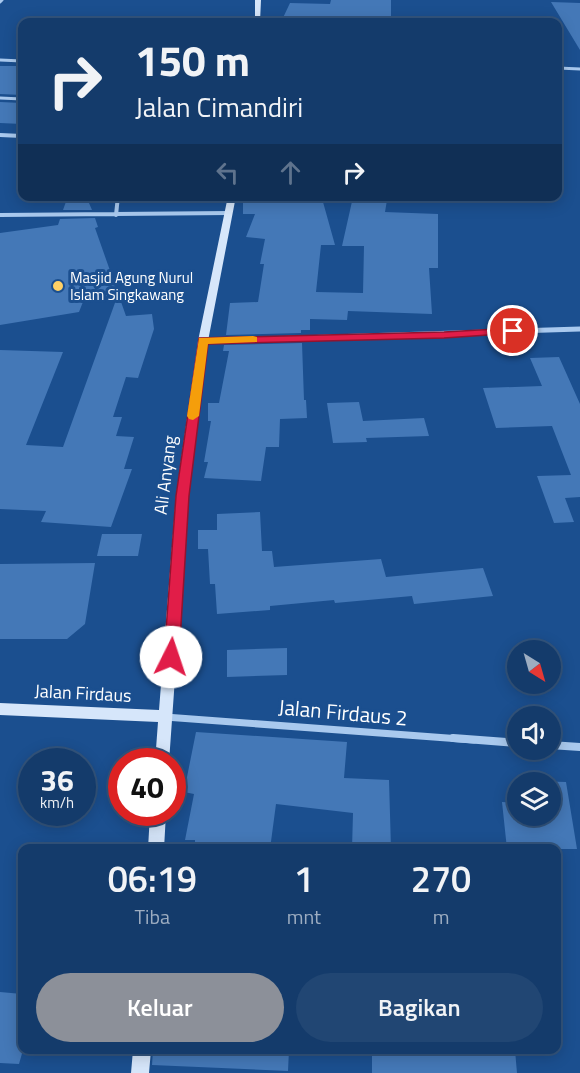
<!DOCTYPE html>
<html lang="id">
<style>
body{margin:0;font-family:"Titillium Web",sans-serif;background:#214673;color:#f1f3f6;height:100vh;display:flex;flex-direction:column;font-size:22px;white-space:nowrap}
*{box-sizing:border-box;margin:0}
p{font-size:20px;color:#9dadc1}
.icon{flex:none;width:33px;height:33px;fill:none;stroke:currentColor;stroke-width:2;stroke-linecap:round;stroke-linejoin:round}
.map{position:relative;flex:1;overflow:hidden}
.sheet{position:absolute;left:18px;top:844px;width:543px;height:210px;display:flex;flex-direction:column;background:#143b6b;border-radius:12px;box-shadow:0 3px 15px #0003,0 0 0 2px #33557e}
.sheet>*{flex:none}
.top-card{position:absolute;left:18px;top:18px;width:544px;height:183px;border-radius:12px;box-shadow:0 3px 15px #0003,0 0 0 2px #33557e;background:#143b6b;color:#f1f3f6;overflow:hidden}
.needle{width:39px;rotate:143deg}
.buttons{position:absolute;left:507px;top:640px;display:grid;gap:12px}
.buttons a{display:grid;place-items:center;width:54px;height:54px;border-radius:50%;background:#143b6b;box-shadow:0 3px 15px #0003,0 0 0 2px #33557e;font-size:30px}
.speed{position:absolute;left:18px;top:748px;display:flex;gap:12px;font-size:30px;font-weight:700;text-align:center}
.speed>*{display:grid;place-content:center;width:78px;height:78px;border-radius:50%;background:#143b6b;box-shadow:0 3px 15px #0003,0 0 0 2px #33557e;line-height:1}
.speed small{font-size:15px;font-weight:400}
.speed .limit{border:9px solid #d22;background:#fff;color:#111}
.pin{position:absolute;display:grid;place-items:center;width:51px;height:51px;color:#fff;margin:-26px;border:3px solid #fff;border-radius:50%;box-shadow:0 2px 6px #0007}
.me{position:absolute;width:66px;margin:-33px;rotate:4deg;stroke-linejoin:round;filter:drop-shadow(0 0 4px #0008)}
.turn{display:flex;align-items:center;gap:21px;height:126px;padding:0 18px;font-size:27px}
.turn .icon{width:78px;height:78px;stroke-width:2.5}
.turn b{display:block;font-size:42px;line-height:51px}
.lanes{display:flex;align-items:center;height:57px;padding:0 18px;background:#0003;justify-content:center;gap:30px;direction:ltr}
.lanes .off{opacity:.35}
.eta{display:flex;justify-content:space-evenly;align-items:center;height:102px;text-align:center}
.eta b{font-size:36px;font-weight:600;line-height:42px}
.button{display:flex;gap:12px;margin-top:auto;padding:12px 18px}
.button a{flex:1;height:69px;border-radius:36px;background:#8c9099;color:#fff;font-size:24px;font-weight:600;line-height:69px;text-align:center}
.button a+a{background:#214673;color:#f1f3f6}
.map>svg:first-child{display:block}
</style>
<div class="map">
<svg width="580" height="1073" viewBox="0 0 580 1073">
<rect width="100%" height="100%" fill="#1b4f8f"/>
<path fill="#4478b7" d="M 331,0 L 391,0 L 391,22 L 281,22 L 290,3 L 330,4 Z
M 551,2 L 580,3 L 580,50 Z
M 0,66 L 22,66 L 22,95 L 0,94 Z
M 0,102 L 22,103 L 22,124 L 0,123 Z
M 68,196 L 86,196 L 92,210 L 63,210 Z
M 243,196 L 305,196 L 303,202 L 323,202 L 335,245 L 321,245 L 316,292 L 363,293 L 364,246 L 342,246 L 353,197 L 387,200 L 385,212 L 438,214 L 438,268 L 429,268 L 432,314 L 348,311 L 347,320 L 310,319 L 310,330 L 301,330 L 301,333 L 226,335 L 230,303 L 258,302 L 264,264 L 260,264 L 265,239 L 246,237 L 255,214 L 243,214 Z
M 95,218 L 98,227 L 95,228 L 126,316 L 152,314 L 154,329 L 138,378 L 126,377 L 113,417 L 122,417 L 116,436 L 134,437 L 124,469 L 132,469 L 111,527 L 41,522 L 46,511 L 0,509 L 0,350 L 63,352 L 26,445 L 63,447 L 116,300 L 88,289 L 79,312 L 0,325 L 0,233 L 58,225 L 60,219 Z
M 302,343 L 304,400 L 306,400 L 307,418 L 280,419 L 279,447 L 266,447 L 261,481 L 204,478 L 208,462 L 204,462 L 211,421 L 208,421 L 208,403 L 219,403 L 229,351 L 223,351 L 224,345 Z
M 559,357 L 580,404 L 580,497 L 565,498 L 574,522 L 554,523 L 537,476 L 571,475 L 552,426 L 496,428 L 483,388 L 542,386 L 530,358 Z
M 359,402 L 363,421 L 424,418 L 429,436 L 366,438 L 367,442 L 333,443 L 327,403 Z
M 260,512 L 262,551 L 272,551 L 274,567 L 381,559 L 386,577 L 483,568 L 493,596 L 414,604 L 412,596 L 335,603 L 334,600 L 270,606 L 270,610 L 217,614 L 215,584 L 210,584 L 208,549 L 198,549 L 198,530 L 217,530 L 217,514 Z
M 102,534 L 142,534 L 138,556 L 97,556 Z
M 95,563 L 85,624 L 67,639 L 0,639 L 0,564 Z
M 287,648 L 287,675 L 227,677 L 227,650 Z
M 196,732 L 347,742 L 344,778 L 389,780 L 391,849 L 352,849 L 353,813 L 276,804 L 270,849 L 195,849 L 195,840 L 185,840 L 194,794 L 184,792 Z
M 533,781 L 566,782 L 577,849 L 507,849 L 502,802 L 518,803 L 518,816 L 550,816 L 550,783 L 534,783 Z
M 0,992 L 22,994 L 23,1050 L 19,1064 L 0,1063 Z
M 153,1050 L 289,1050 L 288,1071 L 152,1065 Z
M 372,1050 L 515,1050 L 517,1073 L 372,1073 Z"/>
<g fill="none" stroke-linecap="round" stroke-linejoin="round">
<path stroke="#a9c9ee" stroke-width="3" d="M 0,2 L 2,0
M 0,60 L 22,61
M 558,68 L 580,69
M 0,98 L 22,99"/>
<path stroke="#a9c9ee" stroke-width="4" d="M 0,135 L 22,136
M 0,215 L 229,213
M 116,215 L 118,196"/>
<path stroke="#a9c9ee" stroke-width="5" d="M 203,341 L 580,329"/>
<path stroke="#a9c9ee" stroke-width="7" d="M 165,717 L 474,740"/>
<path stroke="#a9c9ee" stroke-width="8" d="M 453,738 L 518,743
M 550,745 L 580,747"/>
<path fill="#d6e6fa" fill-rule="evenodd" d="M 255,0 L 261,0 L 260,22 L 255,22 Z
M 228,196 L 236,196 L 208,341 L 188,496 L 169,762 L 155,762 L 158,722 L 0,715 L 0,703 L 159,710 L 176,496 L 198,341 Z
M 150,813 L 166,813 L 164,849 L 148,849 Z
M 133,1050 L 151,1050 L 149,1073 L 131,1073 Z"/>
</g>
<path fill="#e11d48" stroke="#92132f" stroke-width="1.5" d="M 513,328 L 517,328 L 517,333 L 444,338 L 208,344 L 189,496 L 179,657 L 177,662 L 166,662 L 164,657 L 176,496 L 199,338 L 444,332 Z"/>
<path fill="#f59e0b" d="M 253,336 L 257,337 L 257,342 L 208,344 L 199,416 L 193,420 L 189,419 L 187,416 L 199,338 Z"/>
<circle fill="#ffd166" stroke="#1b4f8f" stroke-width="2" cx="58" cy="286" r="6"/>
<g text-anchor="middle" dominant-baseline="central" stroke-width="6" stroke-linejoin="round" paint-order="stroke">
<g font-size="15" fill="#fff" stroke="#1b4f8f" text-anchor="start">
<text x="70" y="277">Masjid Agung Nurul<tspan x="70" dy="17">Islam Singkawang</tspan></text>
</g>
<g font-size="18" fill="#fff" stroke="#1b4f8f">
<text transform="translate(165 475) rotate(-83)">Ali Anyang</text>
<text transform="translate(83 693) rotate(3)">Jalan Firdaus</text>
</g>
<g font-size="21" fill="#fff" stroke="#1b4f8f">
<text transform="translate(343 712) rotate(5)">Jalan Firdaus 2</text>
</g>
</g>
</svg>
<div class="buttons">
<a><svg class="needle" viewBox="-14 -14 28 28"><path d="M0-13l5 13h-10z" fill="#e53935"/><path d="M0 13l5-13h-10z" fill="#9dadc1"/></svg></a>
<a><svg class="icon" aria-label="sound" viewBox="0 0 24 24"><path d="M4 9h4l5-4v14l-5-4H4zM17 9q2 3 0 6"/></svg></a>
<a><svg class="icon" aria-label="layers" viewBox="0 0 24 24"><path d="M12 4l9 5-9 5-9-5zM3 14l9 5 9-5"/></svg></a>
</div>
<div class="speed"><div>36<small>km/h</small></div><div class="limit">40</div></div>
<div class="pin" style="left:513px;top:331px;background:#d93025"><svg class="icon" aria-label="arrive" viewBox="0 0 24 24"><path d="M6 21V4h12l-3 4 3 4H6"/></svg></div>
<svg class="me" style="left:171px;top:657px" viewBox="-20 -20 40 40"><circle r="19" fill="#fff"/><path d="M0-13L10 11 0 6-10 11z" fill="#e11d48"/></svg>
<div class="top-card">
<div class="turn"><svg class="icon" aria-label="right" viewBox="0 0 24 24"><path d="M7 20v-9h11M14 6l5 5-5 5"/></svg><div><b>150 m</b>Jalan Cimandiri</div></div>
<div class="lanes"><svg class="icon off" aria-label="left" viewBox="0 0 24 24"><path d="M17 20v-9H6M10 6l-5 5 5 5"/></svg><svg class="icon off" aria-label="ahead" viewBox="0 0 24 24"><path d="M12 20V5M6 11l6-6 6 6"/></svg><svg class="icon" aria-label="right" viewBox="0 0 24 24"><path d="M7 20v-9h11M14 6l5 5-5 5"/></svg></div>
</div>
<section class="sheet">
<div class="eta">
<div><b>06:19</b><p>Tiba</p></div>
<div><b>1</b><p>mnt</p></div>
<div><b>270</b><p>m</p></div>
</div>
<div class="button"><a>Keluar</a><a>Bagikan</a></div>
</section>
</div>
